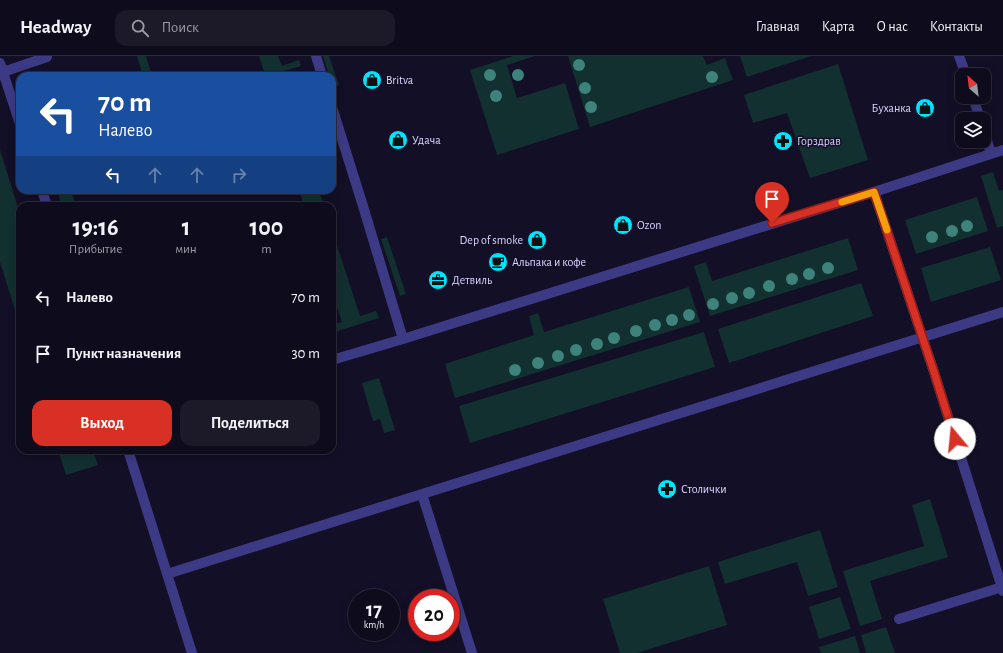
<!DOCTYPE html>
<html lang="ru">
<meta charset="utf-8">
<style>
body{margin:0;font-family:"Alegreya Sans",sans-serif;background:#1c1929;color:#f1f3f6;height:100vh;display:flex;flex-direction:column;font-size:15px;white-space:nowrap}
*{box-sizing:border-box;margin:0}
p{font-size:13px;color:#9b9ba3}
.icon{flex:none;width:22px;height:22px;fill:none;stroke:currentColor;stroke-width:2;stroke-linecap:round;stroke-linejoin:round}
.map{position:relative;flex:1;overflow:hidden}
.sheet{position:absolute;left:16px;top:146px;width:320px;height:252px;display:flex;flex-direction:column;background:#0e0b1c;border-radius:12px;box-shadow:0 2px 10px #0003,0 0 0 1px #2e2b3b}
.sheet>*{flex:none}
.hud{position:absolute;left:16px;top:16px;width:320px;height:122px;border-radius:12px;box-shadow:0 2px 10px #0003,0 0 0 1px #2e2b3b;background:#1a4fa0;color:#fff;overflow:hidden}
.needle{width:26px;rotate:332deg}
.tools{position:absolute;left:955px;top:12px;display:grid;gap:8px}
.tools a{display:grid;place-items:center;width:36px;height:36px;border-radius:8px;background:#0e0b1c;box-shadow:0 2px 10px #0003,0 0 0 1px #2e2b3b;font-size:20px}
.speed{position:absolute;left:348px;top:533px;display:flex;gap:8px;font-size:20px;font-weight:700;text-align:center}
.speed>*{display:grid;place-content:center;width:52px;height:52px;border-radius:50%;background:#0e0b1c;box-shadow:0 2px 10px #0003,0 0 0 1px #2e2b3b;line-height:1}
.speed small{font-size:10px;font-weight:400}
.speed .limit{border:6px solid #d22;background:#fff;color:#111}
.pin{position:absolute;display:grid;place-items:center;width:34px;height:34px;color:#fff;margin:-41px -17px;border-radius:50% 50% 50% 0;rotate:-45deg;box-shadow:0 0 4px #0007}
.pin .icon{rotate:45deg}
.me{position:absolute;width:44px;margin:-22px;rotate:343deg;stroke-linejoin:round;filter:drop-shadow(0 0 3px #0008)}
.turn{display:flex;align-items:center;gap:14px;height:84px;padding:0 16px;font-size:18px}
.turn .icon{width:52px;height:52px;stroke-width:2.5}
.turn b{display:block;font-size:28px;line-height:34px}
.lanes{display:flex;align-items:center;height:38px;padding:0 16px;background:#0003;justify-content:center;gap:20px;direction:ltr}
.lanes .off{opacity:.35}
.eta{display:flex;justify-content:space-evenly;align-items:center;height:68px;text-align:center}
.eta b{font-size:24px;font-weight:600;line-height:28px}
.primary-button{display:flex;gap:8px;margin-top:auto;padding:8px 16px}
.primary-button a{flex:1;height:46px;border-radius:12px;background:#d93025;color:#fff;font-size:16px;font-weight:600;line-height:46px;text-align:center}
.primary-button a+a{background:#1c1929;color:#f1f3f6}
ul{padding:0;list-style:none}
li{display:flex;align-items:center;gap:12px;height:56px;padding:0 16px}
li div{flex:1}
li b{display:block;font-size:15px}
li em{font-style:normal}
header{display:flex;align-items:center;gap:24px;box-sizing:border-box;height:56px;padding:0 20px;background:#0e0b1c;border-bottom:1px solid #2e2b3b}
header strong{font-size:19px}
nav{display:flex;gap:22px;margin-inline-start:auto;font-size:14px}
.search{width:280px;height:36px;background:#1c1929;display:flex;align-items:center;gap:10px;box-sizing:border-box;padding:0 14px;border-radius:12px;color:#9b9ba3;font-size:15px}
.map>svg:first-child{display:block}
</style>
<header>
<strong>Headway</strong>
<div class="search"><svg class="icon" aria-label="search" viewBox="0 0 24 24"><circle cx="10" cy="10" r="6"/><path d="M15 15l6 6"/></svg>Поиск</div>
<nav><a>Главная</a><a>Карта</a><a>О нас</a><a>Контакты</a></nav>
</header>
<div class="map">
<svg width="1003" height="597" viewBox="0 0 1003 597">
<rect width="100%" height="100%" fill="#130f26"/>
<path fill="#12302f" d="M 137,0 L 146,0 L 152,20 L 143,20 Z
M 259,0 L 278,0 L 282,10 L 299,4 L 301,10 L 268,20 L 250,20 L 264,16 Z
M 323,0 L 329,0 L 339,29 L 333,31 L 332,28 L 332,20 L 329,20 Z
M 513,0 L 535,0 L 507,9 L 517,42 L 565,27 L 579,73 L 497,99 L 470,14 Z
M 568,0 L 703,0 L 707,9 L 725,2 L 733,24 L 590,71 Z
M 740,0 L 811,0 L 747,21 Z
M 838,8 L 868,104 L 810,122 L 787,57 L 753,67 L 744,39 Z
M 0,94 L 20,158 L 20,270 L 0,206 Z
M 993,116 L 999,135 L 1003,134 L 1003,170 L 997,172 L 981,120 Z
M 57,134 L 71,134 L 76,150 L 62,150 Z
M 299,134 L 319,134 L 324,150 L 304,150 Z
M 977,141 L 988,175 L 916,198 L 905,164 Z
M 332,174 L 360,260 L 376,255 L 379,262 L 332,277 L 332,269 L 342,266 L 332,236 Z
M 387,181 L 406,238 L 400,240 L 381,183 Z
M 848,182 L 858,214 L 710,260 L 694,210 L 706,206 L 712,225 Z
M 990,191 L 1001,224 L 931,246 L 921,212 Z
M 861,227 L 873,260 L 729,307 L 718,273 Z
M 689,231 L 700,266 L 455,342 L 445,308 L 534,279 L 529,260 L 538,257 L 544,276 Z
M 704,276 L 715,311 L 470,387 L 459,350 Z
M 379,322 L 395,374 L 384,377 L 380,363 L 373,365 L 362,327 Z
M 58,394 L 93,394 L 98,409 L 66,419 Z
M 930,443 L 948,501 L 870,525 L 882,563 L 860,570 L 843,515 L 924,490 L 912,449 Z
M 820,474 L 838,531 L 808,540 L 797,506 L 725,528 L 718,506 Z
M 709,510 L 727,569 L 637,597 L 620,597 L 603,543 Z
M 840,541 L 851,573 L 819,583 L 809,551 Z
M 886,571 L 895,597 L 866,597 L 861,579 Z
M 855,580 L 860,597 L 821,597 L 819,591 Z"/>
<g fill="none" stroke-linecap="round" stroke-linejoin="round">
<path stroke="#3d3a85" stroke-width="10" d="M 316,0 L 322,20
M 959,0 L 966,19
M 0,7 L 20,68
M 3,16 L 47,1
M 973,41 L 980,63
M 332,51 L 363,150 L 403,283 L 874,136 L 1003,94
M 984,74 L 991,98
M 42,134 L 47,150
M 874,136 L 934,316 L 1003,535
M 332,304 L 403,283
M 128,394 L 192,597
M 422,438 L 472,597
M 167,518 L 1003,256
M 899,563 L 1002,531"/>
</g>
<g fill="#3d827b">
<circle cx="579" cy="9" r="6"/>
<circle cx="490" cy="19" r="6"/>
<circle cx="518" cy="19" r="6"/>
<circle cx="712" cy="21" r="6"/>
<circle cx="585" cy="32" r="6"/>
<circle cx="496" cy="40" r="6"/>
<circle cx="591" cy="51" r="6"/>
<circle cx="967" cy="170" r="6"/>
<circle cx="952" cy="175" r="6"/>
<circle cx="932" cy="181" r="6"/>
<circle cx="828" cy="212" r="6"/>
<circle cx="809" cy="218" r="6"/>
<circle cx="792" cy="223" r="6"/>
<circle cx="769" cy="230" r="6"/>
<circle cx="749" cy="237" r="6"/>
<circle cx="732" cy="242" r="6"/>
<circle cx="713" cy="248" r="6"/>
<circle cx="689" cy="259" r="6"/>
<circle cx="672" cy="264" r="6"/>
<circle cx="655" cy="269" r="6"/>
<circle cx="636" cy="275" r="6"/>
<circle cx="614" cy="282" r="6"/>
<circle cx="597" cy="288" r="6"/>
<circle cx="576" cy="294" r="6"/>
<circle cx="558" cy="300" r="6"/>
<circle cx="538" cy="307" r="6"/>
<circle cx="515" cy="314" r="6"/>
</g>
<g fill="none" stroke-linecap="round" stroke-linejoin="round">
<defs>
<path id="route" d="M 772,167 L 874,136 L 934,316 L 955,383"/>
</defs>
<use href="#route" stroke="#8d1f18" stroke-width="10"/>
<use href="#route" stroke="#d93025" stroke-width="7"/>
<path stroke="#f59e0b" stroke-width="7" d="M 842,146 L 874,136 L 887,174"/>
</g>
<defs>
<symbol id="shop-disc" viewBox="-11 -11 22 22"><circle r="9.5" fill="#00e5ff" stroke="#130f26"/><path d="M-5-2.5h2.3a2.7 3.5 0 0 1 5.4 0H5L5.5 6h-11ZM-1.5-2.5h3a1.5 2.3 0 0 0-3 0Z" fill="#111"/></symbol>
<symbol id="pharmacy-disc" viewBox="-11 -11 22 22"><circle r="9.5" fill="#00e5ff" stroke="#130f26"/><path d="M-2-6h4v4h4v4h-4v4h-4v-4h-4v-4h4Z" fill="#111"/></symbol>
<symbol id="cafe-disc" viewBox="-11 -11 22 22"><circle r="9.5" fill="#00e5ff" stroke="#130f26"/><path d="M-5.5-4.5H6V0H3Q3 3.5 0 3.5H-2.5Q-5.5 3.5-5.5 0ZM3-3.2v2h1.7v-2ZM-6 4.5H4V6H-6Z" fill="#111"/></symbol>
<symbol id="office-disc" viewBox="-11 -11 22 22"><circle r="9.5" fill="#00e5ff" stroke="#130f26"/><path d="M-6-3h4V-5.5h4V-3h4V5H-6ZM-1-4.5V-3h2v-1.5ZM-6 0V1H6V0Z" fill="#111"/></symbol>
</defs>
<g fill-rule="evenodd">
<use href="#shop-disc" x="361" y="13" width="22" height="22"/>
<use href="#shop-disc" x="914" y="41" width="22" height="22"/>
<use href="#shop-disc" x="387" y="73" width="22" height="22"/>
<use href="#pharmacy-disc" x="772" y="74" width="22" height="22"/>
<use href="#shop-disc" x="612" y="158" width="22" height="22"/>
<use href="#shop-disc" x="526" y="173" width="22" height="22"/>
<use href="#cafe-disc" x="487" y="195" width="22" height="22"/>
<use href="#office-disc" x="427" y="213" width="22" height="22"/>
<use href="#pharmacy-disc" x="656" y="422" width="22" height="22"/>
</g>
<g text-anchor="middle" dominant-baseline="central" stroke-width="3" stroke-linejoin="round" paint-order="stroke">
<g font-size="12" fill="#d9d4ff" stroke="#130f26" text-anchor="start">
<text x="386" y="24">Britva</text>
<text x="911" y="52" text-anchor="end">Буханка</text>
<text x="412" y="84">Удача</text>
<text x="797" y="85">Горздрав</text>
<text x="637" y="169">Ozon</text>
<text x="523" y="184" text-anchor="end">Dep of smoke</text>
<text x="512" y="206">Альпака и кофе</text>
<text x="452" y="224">Детвиль</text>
<text x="681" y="433">Столички</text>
</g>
</g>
</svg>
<div class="tools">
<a><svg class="needle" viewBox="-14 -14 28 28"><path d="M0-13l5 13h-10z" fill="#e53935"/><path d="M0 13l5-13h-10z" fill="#9b9ba3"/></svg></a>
<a><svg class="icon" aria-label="layers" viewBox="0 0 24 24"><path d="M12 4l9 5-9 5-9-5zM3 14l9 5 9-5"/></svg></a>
</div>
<div class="speed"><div>17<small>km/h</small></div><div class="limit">20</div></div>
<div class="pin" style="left:772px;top:167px;background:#d93025"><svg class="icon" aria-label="arrive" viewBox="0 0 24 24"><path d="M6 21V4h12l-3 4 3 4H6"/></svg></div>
<svg class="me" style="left:955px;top:383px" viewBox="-20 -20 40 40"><circle r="19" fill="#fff"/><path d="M0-13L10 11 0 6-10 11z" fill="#d93025"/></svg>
<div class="hud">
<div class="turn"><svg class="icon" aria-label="left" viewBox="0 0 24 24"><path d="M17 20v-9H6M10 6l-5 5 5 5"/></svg><div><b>70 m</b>Налево</div></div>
<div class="lanes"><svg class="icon" aria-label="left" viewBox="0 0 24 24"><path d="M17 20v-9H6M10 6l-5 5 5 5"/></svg><svg class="icon off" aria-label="ahead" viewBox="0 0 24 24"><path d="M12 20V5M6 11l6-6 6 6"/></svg><svg class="icon off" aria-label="ahead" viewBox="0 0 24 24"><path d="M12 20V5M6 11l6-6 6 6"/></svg><svg class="icon off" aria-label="right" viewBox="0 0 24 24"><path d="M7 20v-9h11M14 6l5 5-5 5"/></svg></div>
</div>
<section class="sheet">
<div class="eta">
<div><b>19:16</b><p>Прибытие</p></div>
<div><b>1</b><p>мин</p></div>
<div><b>100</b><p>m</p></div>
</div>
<ul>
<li><svg class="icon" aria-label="left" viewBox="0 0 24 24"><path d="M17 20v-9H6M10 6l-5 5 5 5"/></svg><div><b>Налево</b></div><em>70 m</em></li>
<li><svg class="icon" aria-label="arrive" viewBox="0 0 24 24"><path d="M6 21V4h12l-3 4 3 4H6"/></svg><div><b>Пункт назначения</b></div><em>30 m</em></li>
</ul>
<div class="primary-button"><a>Выход</a><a>Поделиться</a></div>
</section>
</div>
